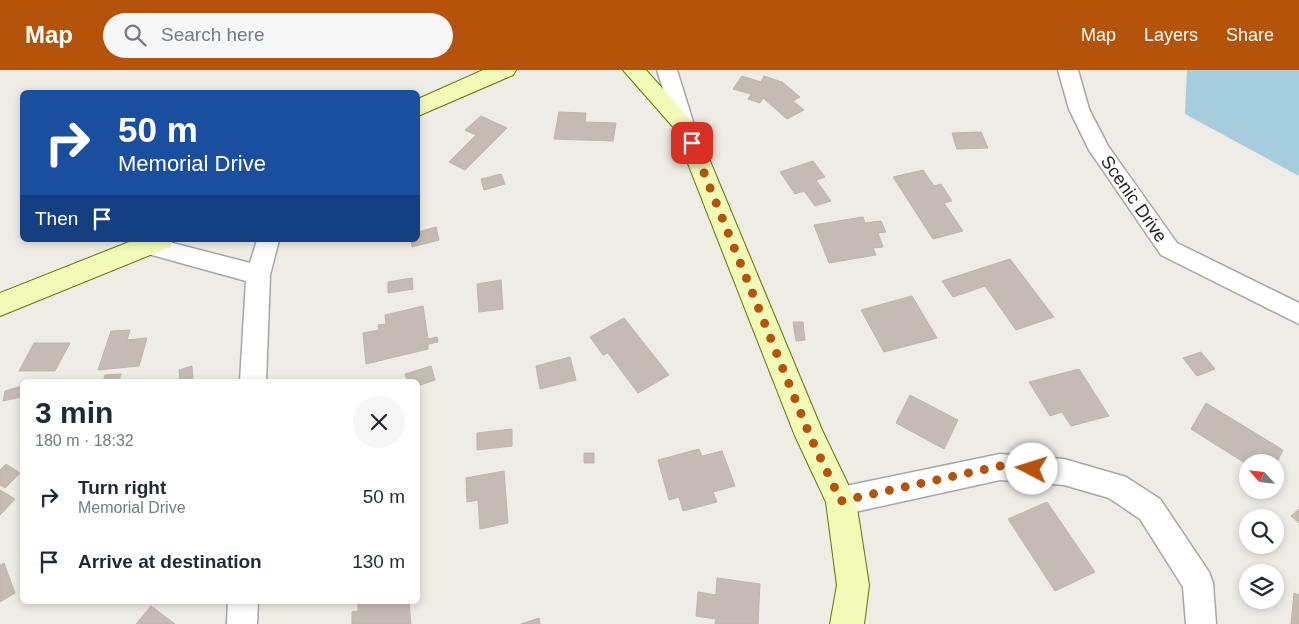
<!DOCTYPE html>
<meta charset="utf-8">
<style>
body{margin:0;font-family:Arial,sans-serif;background:#f6f6f7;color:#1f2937;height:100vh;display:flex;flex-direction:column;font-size:19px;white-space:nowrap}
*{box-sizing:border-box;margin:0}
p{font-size:16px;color:#747a83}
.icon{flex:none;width:28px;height:28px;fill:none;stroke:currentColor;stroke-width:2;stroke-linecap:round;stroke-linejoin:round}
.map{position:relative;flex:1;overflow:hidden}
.panel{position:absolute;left:20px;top:309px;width:400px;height:225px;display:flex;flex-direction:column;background:#fff;border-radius:8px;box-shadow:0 2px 8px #0003}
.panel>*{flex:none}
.top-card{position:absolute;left:20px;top:20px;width:400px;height:152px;border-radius:8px;box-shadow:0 2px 8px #0003;background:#1a4fa0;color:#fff;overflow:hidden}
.needle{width:32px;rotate:297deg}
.tools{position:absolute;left:1239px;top:384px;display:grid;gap:10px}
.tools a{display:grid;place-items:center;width:45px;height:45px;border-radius:50%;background:#fff;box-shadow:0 2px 8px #0003;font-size:25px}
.pin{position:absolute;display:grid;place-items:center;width:42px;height:42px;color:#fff;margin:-21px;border-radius:10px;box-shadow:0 2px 8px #0006}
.me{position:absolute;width:55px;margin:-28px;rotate:275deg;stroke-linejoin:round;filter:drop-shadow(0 0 4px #0008)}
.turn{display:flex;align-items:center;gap:18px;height:105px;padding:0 15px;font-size:22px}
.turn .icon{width:65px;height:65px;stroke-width:2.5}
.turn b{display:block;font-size:35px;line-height:42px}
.then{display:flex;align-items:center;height:48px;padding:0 15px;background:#0003;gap:10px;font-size:19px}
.round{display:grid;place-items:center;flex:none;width:52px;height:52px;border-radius:26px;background:#f6f6f7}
.head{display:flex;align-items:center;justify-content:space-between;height:85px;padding:0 15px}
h1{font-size:30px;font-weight:600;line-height:38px}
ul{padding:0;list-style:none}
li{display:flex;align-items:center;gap:15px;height:65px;padding:0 15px}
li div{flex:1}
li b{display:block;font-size:19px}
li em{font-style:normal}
header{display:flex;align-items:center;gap:30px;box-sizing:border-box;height:70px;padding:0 25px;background:#b45309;color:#fff}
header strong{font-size:24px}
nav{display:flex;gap:28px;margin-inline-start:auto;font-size:18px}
.search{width:350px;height:45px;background:#f6f6f7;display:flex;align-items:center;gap:12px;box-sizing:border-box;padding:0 18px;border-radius:28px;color:#747a83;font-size:19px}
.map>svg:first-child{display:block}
</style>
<header>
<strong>Map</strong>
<div class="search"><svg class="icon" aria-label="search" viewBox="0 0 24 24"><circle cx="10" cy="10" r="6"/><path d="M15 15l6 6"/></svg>Search here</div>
<nav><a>Map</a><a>Layers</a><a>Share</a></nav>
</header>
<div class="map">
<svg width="1299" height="554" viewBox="0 0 1299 554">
<rect width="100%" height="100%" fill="#efece5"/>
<path fill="#a5cddd" d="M 1187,0 L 1299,0 L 1299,106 L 1185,44 Z"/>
<path fill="#c4bcb4" stroke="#c1b4a7" d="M 742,6 L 761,12 L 764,6 L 782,12 L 800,27 L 793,31 L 804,40 L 787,49 L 763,28 L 760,33 L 748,29 L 751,24 L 733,19 Z
M 559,42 L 586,43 L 585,52 L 616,53 L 613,71 L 554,69 Z
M 481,46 L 507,58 L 465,100 L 449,92 L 476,65 L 465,60 Z
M 981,62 L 988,78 L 957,79 L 952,63 Z
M 813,91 L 825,107 L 816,110 L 831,131 L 815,136 L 804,121 L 795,124 L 780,102 Z
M 923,100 L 934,116 L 941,114 L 952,131 L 944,133 L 963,161 L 933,169 L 893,107 Z
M 501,104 L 505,114 L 484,120 L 481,109 Z
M 863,147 L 865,153 L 881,151 L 886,162 L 878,163 L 883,177 L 873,178 L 876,185 L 829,193 L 814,155 Z
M 436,157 L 439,170 L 412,177 L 411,170 L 418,170 L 418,162 Z
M 1010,189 L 1054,247 L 1016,260 L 985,216 L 953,227 L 942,211 Z
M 412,208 L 413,219 L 388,223 L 388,212 Z
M 501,210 L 503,239 L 479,242 L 477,214 Z
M 912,226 L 937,268 L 884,282 L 861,240 Z
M 423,236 L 428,269 L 437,267 L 438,272 L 428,274 L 428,279 L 366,294 L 363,263 L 379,260 L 378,255 L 386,254 L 385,245 Z
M 624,248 L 669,305 L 638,323 L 608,283 L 603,285 L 590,267 Z
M 793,252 L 803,252 L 805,270 L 796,271 Z
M 130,260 L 127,270 L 147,268 L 139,296 L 98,300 L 111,261 Z
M 34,273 L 70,273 L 55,301 L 19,301 Z
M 1201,282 L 1215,299 L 1197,306 L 1183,288 Z
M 570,287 L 576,310 L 540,319 L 536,296 Z
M 192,296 L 193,311 L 180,311 L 179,300 Z
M 431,296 L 435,310 L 418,316 L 418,311 L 407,311 L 405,304 Z
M 1079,299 L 1109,346 L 1071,356 L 1062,342 L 1050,346 L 1029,312 Z
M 121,304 L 119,311 L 103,311 L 105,305 Z
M 22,316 L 21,327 L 3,331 L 5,321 Z
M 910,325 L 958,350 L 944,379 L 896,353 Z
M 1206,333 L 1283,380 L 1275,396 L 1275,392 L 1248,392 L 1248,395 L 1191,359 Z
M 512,359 L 512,376 L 477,380 L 477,363 Z
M 699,379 L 702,386 L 722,381 L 735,416 L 713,422 L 717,432 L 683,441 L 679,427 L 669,430 L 658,390 Z
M 584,383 L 594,383 L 594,393 L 584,393 Z
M 6,394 L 20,403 L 5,418 L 0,415 L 0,400 Z
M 504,401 L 508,453 L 480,459 L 478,430 L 467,432 L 466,408 Z
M 0,420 L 15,429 L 0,445 Z
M 1047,432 L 1095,502 L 1055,521 L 1008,449 Z
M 1299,439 L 1299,453 L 1291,446 Z
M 4,493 L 15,523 L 0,532 L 0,495 Z
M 717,508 L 760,514 L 758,554 L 715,554 L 716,549 L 696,546 L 698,522 L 716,525 Z
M 1294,523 L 1299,525 L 1299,554 L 1291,554 Z
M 358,531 L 409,531 L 411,554 L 352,554 L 352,542 L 358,541 Z
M 151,536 L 175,554 L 136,554 Z
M 539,548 L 540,554 L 521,554 Z"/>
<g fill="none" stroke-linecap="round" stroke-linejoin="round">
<defs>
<path id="street" d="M 657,0 L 677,0 L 694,55 L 691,60 L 684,62 L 677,60 L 674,55 Z
M 1058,0 L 1078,0 L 1089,39 L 1108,76 L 1177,173 L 1299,233 L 1299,254 L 1161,185 L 1089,80 L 1069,39 Z
M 141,170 L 161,170 L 250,193 L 257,170 L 279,170 L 270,205 L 266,311 L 240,311 L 246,211 L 141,182 L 138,176 Z
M 1000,384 L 1064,389 L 1126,407 L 1160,429 L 1209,502 L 1213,513 L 1216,554 L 1186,554 L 1183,517 L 1140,449 L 1109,428 L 1064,415 L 1000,410 L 841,445 L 831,441 L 827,431 L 831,421 L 841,417 Z
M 228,531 L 258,531 L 257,554 L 227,554 Z"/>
<path id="secondary" d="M 483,0 L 516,0 L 513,5 L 418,46 L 418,29 Z
M 623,0 L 646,0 L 695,55 L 822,360 L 856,431 L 869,515 L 864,554 L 830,554 L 837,515 L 826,432 L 795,366 L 674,58 Z
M 134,170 L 174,170 L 170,177 L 0,246 L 0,223 Z"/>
</defs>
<use href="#street" stroke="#a6a6a6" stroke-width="3"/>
<use href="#secondary" stroke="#637605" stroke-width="2"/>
<use href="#street" fill="#fff" fill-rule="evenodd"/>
<use href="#secondary" fill="#f2fab8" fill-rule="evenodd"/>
</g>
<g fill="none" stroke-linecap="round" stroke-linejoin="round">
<path stroke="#b45309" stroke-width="9" stroke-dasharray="0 16.2" d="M 692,73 L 810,366 L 841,431 L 1000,396 L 1032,399"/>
</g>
<g text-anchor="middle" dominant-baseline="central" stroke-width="5" stroke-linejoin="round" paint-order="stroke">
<g font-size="18" fill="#1f1f1f" stroke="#fff">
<text transform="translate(1134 129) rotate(55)">Scenic Drive</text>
</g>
</g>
</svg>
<div class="tools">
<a><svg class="needle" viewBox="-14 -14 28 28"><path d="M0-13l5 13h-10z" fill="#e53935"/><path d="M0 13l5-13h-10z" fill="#747a83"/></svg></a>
<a><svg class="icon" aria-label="search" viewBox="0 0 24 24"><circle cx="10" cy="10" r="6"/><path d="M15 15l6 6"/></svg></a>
<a><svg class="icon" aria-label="layers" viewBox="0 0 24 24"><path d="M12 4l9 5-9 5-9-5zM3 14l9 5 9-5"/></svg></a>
</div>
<div class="pin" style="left:692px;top:73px;background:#d93025"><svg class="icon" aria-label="arrive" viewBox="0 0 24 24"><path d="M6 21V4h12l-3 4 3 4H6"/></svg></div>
<svg class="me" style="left:1032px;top:399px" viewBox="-20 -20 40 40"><circle r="19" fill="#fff"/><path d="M0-13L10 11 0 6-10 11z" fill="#b45309"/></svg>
<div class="top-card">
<div class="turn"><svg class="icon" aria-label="right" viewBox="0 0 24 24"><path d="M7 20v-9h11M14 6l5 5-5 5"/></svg><div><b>50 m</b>Memorial Drive</div></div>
<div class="then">Then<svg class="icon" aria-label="arrive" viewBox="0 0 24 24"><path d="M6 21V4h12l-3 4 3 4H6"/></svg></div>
</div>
<section class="panel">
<div class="head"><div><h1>3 min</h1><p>180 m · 18:32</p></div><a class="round"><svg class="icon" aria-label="close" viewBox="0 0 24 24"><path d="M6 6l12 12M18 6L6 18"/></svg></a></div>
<ul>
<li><svg class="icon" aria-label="right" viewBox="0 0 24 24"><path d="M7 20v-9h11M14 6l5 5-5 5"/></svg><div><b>Turn right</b><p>Memorial Drive</p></div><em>50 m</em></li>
<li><svg class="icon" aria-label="arrive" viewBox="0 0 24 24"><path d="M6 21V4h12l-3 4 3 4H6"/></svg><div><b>Arrive at destination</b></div><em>130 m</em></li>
</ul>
</section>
</div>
